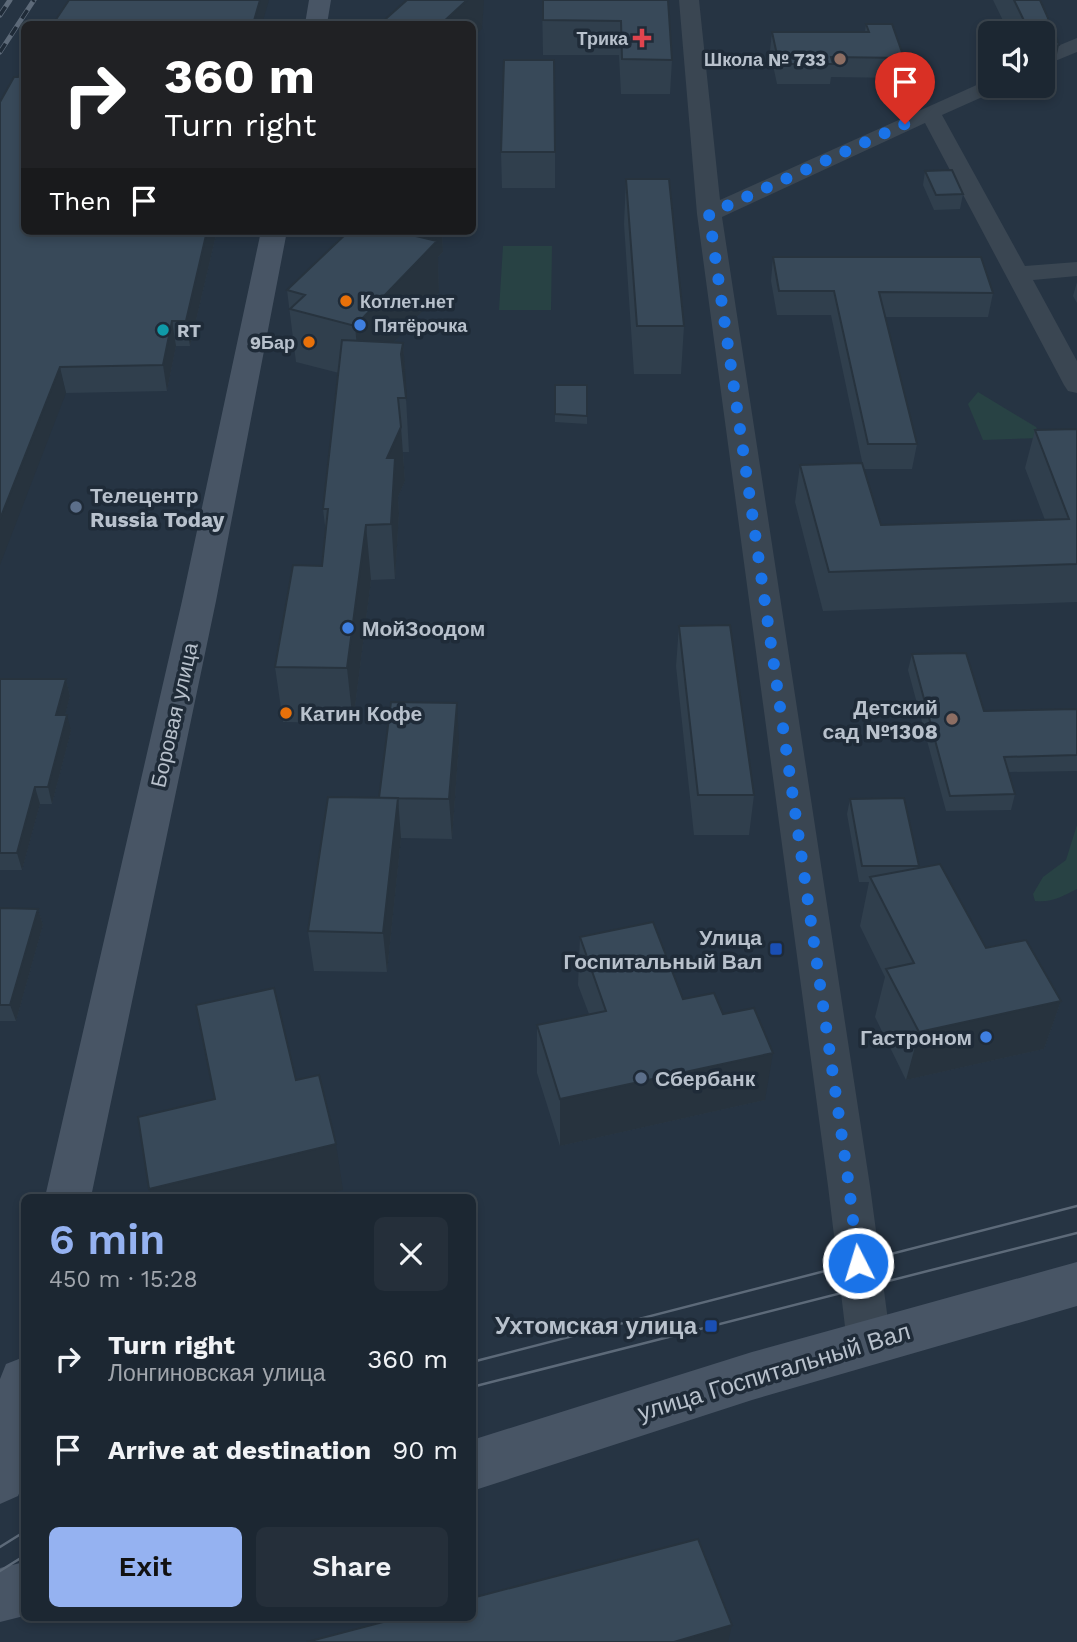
<!DOCTYPE html>
<meta charset="utf-8">
<style>
body{margin:0;font-family:"Work Sans",sans-serif;background:#252f3a;color:#f1f3f6;height:100vh;display:flex;flex-direction:column;font-size:26px;white-space:nowrap}
*{box-sizing:border-box;margin:0}
p{font-size:23px;color:#a0a5ac}
.icon{flex:none;width:38px;height:38px;fill:none;stroke:currentColor;stroke-width:2;stroke-linecap:round;stroke-linejoin:round}
.map{position:relative;flex:1;overflow:hidden}
.side{position:absolute;left:21px;top:1194px;width:455px;height:427px;display:flex;flex-direction:column;background:#1c2732;border-radius:10px;box-shadow:0 4px 10px #0003,0 0 0 2px #3a444d}
.side>*{flex:none}
.banner{position:absolute;left:21px;top:21px;width:455px;height:214px;border-radius:10px;box-shadow:0 4px 10px #0003,0 0 0 2px #3a444d;background:#202124;color:#fff;overflow:hidden}
.fabs{position:absolute;left:978px;top:21px;display:grid;gap:14px}
.fabs a{display:grid;place-items:center;width:77px;height:77px;border-radius:10px;background:#1c2732;box-shadow:0 4px 10px #0003,0 0 0 2px #3a444d;font-size:35px}
.pin{position:absolute;display:grid;place-items:center;width:60px;height:60px;color:#fff;margin:-72px -30px;border-radius:50% 50% 50% 0;rotate:-45deg;box-shadow:0 0 7px #0007}
.pin .icon{rotate:45deg}
.me{position:absolute;width:77px;margin:-38px;rotate:355deg;stroke-linejoin:round;filter:drop-shadow(0 0 5px #0008)}
.turn{display:flex;align-items:center;gap:24px;height:147px;padding:0 28px;font-size:32px}
.turn .icon{width:91px;height:91px;stroke-width:2.5}
.turn b{display:block;font-size:49px;line-height:60px}
.then{display:flex;align-items:center;height:66px;padding:0 28px;background:#0003;gap:14px;font-size:26px}
.round{display:grid;place-items:center;flex:none;width:74px;height:74px;border-radius:10px;background:#252f3a}
.overview{display:flex;align-items:center;justify-content:space-between;height:119px;padding:0 28px}
h1{font-size:42px;font-weight:600;line-height:52px;color:#95b2f1}
.primary-button{display:flex;gap:14px;margin-top:auto;padding:14px 28px}
.primary-button a{flex:1;height:80px;border-radius:10px;background:#95b2f1;color:#111;font-size:28px;font-weight:600;line-height:80px;text-align:center}
.primary-button a+a{background:#252f3a;color:#f1f3f6}
ul{padding:0;list-style:none}
li{display:flex;align-items:center;gap:21px;height:91px;padding:0 28px}
li div{flex:1}
li b{display:block;font-size:26px}
li em{font-style:normal}
.map>svg:first-child{display:block}
</style>
<div class="map">
<svg width="1077" height="1642" viewBox="0 0 1077 1642">
<rect width="100%" height="100%" fill="#263443"/>
<path fill="#284244" d="M 503,246 L 552,246 L 551,310 L 499,310 Z
M 978,392 L 1036,427 L 1041,438 L 983,440 L 968,404 Z
M 1077,825 L 1077,889 C 1063,896 1052,903 1035,901 L 1033,894 L 1043,877 L 1066,860 Z"/>
<g fill="none" stroke-linecap="round" stroke-linejoin="round">
<path fill="#3a4652" fill-rule="evenodd" d="M 679,0 L 699,0 L 720,200 L 990,79 L 990,86 L 1000,86 L 998,90 L 942,115 L 1025,266 L 1077,262 L 1077,276 L 1033,280 L 1077,361 L 1077,393 L 1068,391 L 1064,385 L 925,123 L 722,217 L 870,1186 L 891,1343 L 885,1358 L 869,1364 L 853,1358 L 847,1343 L 828,1186 L 697,214 Z
M 1077,38 L 1077,52 L 1043,66 L 1043,52 Z"/>
<path fill="#485565" fill-rule="evenodd" d="M 309,0 L 331,0 L 327,24 L 305,24 Z
M 261,231 L 287,231 L 216,601 L 91,1197 L 45,1197 L 182,601 Z
M 1077,1262 L 1077,1306 L 752,1400 L 472,1491 L 472,1440 L 752,1352 Z
M 24,1357 L 24,1482 L 18,1496 L 0,1504 L 0,1379 L 6,1364 Z
M 24,1562 L 24,1616 L 0,1622 L 0,1568 Z"/>
<path stroke="#5d6a79" stroke-width="2.5" d="M 472,1362 L 1077,1206
M 472,1387 L 1077,1233
M 0,1547 L 24,1532
M 0,1571 L 24,1556"/>
<defs>
<path id="rail" d="M 0,15 L 10,0
M 0,52 L 34,0"/>
</defs>
<use href="#rail" stroke="#5d6a79" stroke-width="5"/>
<use href="#rail" stroke="#1f2b38" stroke-width="3.5" stroke-dasharray="10" stroke-linecap="butt"/>
</g>
<path fill="#303f4d" d="M 542,0 L 668,0 L 672,60 L 670,94 L 621,94 L 619,55 L 543,55 Z
M 993,0 L 1040,0 L 1047,34 L 1052,77 L 1043,33 L 1009,33 Z
M 866,24 L 904,58 L 900,78 L 831,77 L 830,84 L 777,84 L 770,51 L 772,32 L 865,32 Z
M 501,152 L 555,152 L 555,188 L 502,188 Z
M 925,171 L 963,194 L 960,209 L 934,210 L 923,185 Z
M 626,179 L 684,326 L 681,374 L 634,374 L 624,224 Z
M 24,231 L 217,231 L 190,346 L 176,346 L 167,391 L 66,393 Z
M 349,231 L 442,231 L 443,252 L 438,257 L 439,293 L 393,343 L 403,343 L 409,452 L 403,452 L 405,481 L 398,497 L 399,513 L 395,579 L 371,580 L 353,723 L 283,722 L 275,667 L 322,566 L 326,534 L 323,509 L 339,373 L 296,362 L 287,290 Z
M 773,257 L 993,293 L 988,317 L 885,317 L 917,444 L 912,469 L 864,469 L 881,525 L 1045,520 L 1025,468 L 1035,430 L 1077,429 L 1077,602 L 823,611 L 795,502 L 800,465 L 863,466 L 831,315 L 777,315 L 771,281 Z
M 1077,282 L 1077,303 L 1073,296 Z
M 555,385 L 587,385 L 587,424 L 555,422 Z
M 679,626 L 754,795 L 749,835 L 694,835 L 676,666 Z
M 912,654 L 984,711 L 1077,709 L 1077,771 L 1009,772 L 1015,794 L 1011,810 L 946,811 L 908,670 Z
M 0,679 L 66,679 L 70,696 L 65,715 L 71,731 L 52,804 L 40,804 L 22,870 L 0,870 Z
M 459,743 L 452,839 L 401,838 L 387,972 L 314,971 L 308,931 L 379,798 Z
M 850,799 L 919,866 L 918,868 L 986,948 L 1061,1001 L 1044,1049 L 906,1080 L 875,1017 L 885,977 L 860,926 L 869,882 L 859,882 L 847,814 Z
M 0,908 L 38,909 L 43,925 L 16,1021 L 0,1021 Z
M 580,937 L 683,999 L 723,1014 L 765,1100 L 560,1146 L 537,1073 L 537,1025 L 589,1014 L 578,985 Z"/>
<path fill="#27333e" d="M 260,0 L 269,0 L 262,24 L 253,24 Z
M 467,0 L 484,0 L 482,29 L 472,38 L 472,24 L 441,24 Z
M 1059,45 L 1052,77 L 1043,81 L 1043,51 Z
M 207,231 L 217,231 L 190,346 L 186,321 Z
M 405,231 L 442,231 L 443,252 L 438,257 L 439,293 L 360,379 L 355,326 Z
M 172,321 L 176,346 L 167,391 L 163,365 Z
M 403,343 L 407,396 L 406,401 L 401,354 Z
M 60,367 L 66,393 L 0,565 L 0,519 Z
M 401,427 L 405,481 L 398,497 L 399,513 L 395,579 L 387,458 Z
M 366,525 L 371,580 L 353,723 L 347,668 Z
M 66,679 L 70,696 L 61,731 L 56,715 Z
M 457,703 L 459,743 L 452,839 L 449,799 Z
M 67,715 L 71,731 L 52,804 L 48,787 Z
M 35,787 L 40,804 L 22,870 L 17,853 Z
M 398,798 L 401,838 L 387,972 L 383,933 Z
M 38,909 L 43,925 L 16,1021 L 10,1005 Z
M 1061,1001 L 1044,1049 L 906,1080 L 919,1032 Z
M 773,1053 L 765,1100 L 560,1146 L 560,1099 Z
M 336,1144 L 343,1190 L 314,1197 L 152,1197 L 149,1189 Z
M 732,1625 L 728,1642 L 674,1642 Z"/>
<path fill="#384959" stroke="#27333e" stroke-width="2" d="M 69,0 L 260,0 L 253,24 L 53,24 Z
M 407,0 L 467,0 L 441,24 L 380,24 Z
M 543,0 L 668,0 L 672,60 L 622,59 L 621,21 L 543,20 Z
M 1014,0 L 1040,0 L 1048,18 L 1047,34 L 1055,35 L 1059,45 L 1043,51 L 1043,33 L 1030,33 Z
M 866,24 L 892,24 L 904,58 L 831,57 L 833,64 L 779,64 L 772,32 L 869,32 Z
M 504,60 L 554,60 L 555,152 L 501,152 Z
M 24,67 L 24,231 L 207,231 L 186,321 L 172,321 L 163,365 L 60,367 L 0,519 L 0,102 L 14,77 L 18,77 Z
M 952,170 L 963,194 L 936,195 L 925,171 Z
M 626,179 L 669,179 L 684,326 L 637,326 Z
M 349,231 L 410,231 L 407,234 L 437,241 L 355,326 L 290,309 L 305,295 L 287,290 Z
M 773,257 L 981,257 L 993,293 L 879,292 L 917,444 L 868,444 L 834,291 L 779,291 Z
M 342,340 L 403,343 L 401,354 L 406,398 L 398,398 L 401,427 L 387,458 L 395,458 L 391,524 L 366,525 L 347,668 L 275,667 L 293,565 L 322,566 L 328,509 L 323,509 Z
M 555,385 L 587,385 L 587,416 L 555,414 Z
M 1077,429 L 1077,564 L 829,572 L 800,465 L 862,463 L 881,525 L 1069,519 L 1035,430 Z
M 730,625 L 754,795 L 698,795 L 679,626 Z
M 966,653 L 984,711 L 1077,709 L 1077,755 L 1004,757 L 1015,794 L 950,796 L 912,654 Z
M 0,679 L 66,679 L 56,715 L 67,715 L 48,787 L 35,787 L 17,853 L 0,853 Z
M 391,702 L 457,703 L 449,799 L 379,798 Z
M 328,797 L 398,798 L 383,933 L 308,931 Z
M 904,798 L 919,866 L 862,866 L 850,799 Z
M 940,864 L 986,948 L 1026,940 L 1061,1001 L 919,1032 L 886,969 L 914,963 L 870,877 Z
M 0,908 L 38,909 L 10,1005 L 0,1005 Z
M 653,922 L 683,999 L 714,993 L 723,1014 L 754,1008 L 773,1053 L 560,1099 L 537,1025 L 606,1011 L 580,937 Z
M 274,988 L 296,1080 L 319,1075 L 336,1144 L 149,1189 L 138,1117 L 215,1099 L 196,1005 Z
M 698,1539 L 732,1625 L 674,1642 L 307,1642 L 402,1617 L 472,1617 L 472,1598 Z"/>
<g fill="none" stroke-linecap="round" stroke-linejoin="round">
<path stroke="#1a73e8" stroke-width="12" stroke-dasharray="0 21.6" d="M 858,1263 L 849,1186 L 709,214 L 905,124"/>
</g>
<path fill="#e0444e" stroke="#1f2b38" stroke-width="2.5" d="M638.5 27.5h7v7h7v7h-7v7h-7v-7h-7v-7h7z"/>
<g fill="#8d6e63" stroke="#1f2b38" stroke-width="2.5">
<circle cx="840" cy="59" r="7"/>
<circle cx="952" cy="719" r="7"/>
</g>
<g fill="#e8710a" stroke="#1f2b38" stroke-width="2.5">
<circle cx="346" cy="301" r="7"/>
<circle cx="309" cy="342" r="7"/>
<circle cx="286" cy="713" r="7"/>
</g>
<g fill="#3f7fe0" stroke="#1f2b38" stroke-width="2.5">
<circle cx="360" cy="325" r="7"/>
<circle cx="348" cy="628" r="7"/>
<circle cx="986" cy="1037" r="7"/>
</g>
<circle fill="#0f9aa8" stroke="#1f2b38" stroke-width="2.5" cx="163" cy="330" r="7"/>
<g fill="#5c6f8a" stroke="#1f2b38" stroke-width="2.5">
<circle cx="76" cy="507" r="7"/>
<circle cx="641" cy="1078" r="7"/>
</g>
<g fill="#1a4fb4" stroke="#1f2b38" stroke-width="2.5">
<rect x="769" y="942" width="14" height="14" rx="3.5"/>
<rect x="704" y="1319" width="14" height="14" rx="3.5"/>
</g>
<g text-anchor="middle" dominant-baseline="central" stroke-width="7" stroke-linejoin="round" paint-order="stroke">
<g font-size="18" font-weight="bold" fill="#b8c1cc" stroke="#1f2b38" text-anchor="end">
<text x="628" y="38">Трика</text>
<text x="826" y="59">Школа № 733</text>
<text x="360" y="301" text-anchor="start">Котлет.нет</text>
<text x="374" y="325" text-anchor="start">Пятёрочка</text>
<text x="177" y="330" text-anchor="start">RT</text>
<text x="295" y="342">9Бар</text>
</g>
<g font-size="21" font-weight="bold" fill="#b8c1cc" stroke="#1f2b38" text-anchor="start">
<text x="90" y="495">Телецентр<tspan x="90" dy="24">Russia Today</tspan></text>
<text x="362" y="628">МойЗоодом</text>
<text x="938" y="707" text-anchor="end">Детский<tspan x="938" dy="24">сад №1308</tspan></text>
<text x="300" y="713">Катин Кофе</text>
<text x="762" y="937" text-anchor="end">Улица<tspan x="762" dy="24">Госпитальный Вал</tspan></text>
<text x="972" y="1037" text-anchor="end">Гастроном</text>
<text x="655" y="1078">Сбербанк</text>
</g>
<g font-size="21" fill="#b8c1cc" stroke="#1f2b38">
<text transform="translate(174 715) rotate(-77)">Боровая улица</text>
</g>
<g font-size="24" font-weight="bold" fill="#b8c1cc" stroke="#1f2b38" text-anchor="end">
<text x="697" y="1326">Ухтомская улица</text>
</g>
<g font-size="24" fill="#b8c1cc" stroke="#1f2b38">
<text transform="translate(774 1372) rotate(-17)">улица Госпитальный Вал</text>
</g>
</g>
</svg>
<div class="fabs">
<a><svg class="icon" aria-label="sound" viewBox="0 0 24 24"><path d="M4 9h4l5-4v14l-5-4H4zM17 9q2 3 0 6"/></svg></a>
</div>
<div class="pin" style="left:905px;top:124px;background:#d93025"><svg class="icon" aria-label="arrive" viewBox="0 0 24 24"><path d="M6 21V4h12l-3 4 3 4H6"/></svg></div>
<svg class="me" style="left:858px;top:1263px" viewBox="-20 -20 40 40"><circle r="17" fill="#1a73e8" stroke="#fff" stroke-width="3"/><path d="M0-11L8 9 0 5-8 9z" fill="#fff"/></svg>
<div class="banner">
<div class="turn"><svg class="icon" aria-label="right" viewBox="0 0 24 24"><path d="M7 20v-9h11M14 6l5 5-5 5"/></svg><div><b>360 m</b>Turn right</div></div>
<div class="then">Then<svg class="icon" aria-label="arrive" viewBox="0 0 24 24"><path d="M6 21V4h12l-3 4 3 4H6"/></svg></div>
</div>
<section class="side">
<div class="overview"><div><h1>6 min</h1><p>450 m · 15:28</p></div><a class="round"><svg class="icon" aria-label="close" viewBox="0 0 24 24"><path d="M6 6l12 12M18 6L6 18"/></svg></a></div>
<ul>
<li><svg class="icon" aria-label="right" viewBox="0 0 24 24"><path d="M7 20v-9h11M14 6l5 5-5 5"/></svg><div><b>Turn right</b><p>Лонгиновская улица</p></div><em>360 m</em></li>
<li><svg class="icon" aria-label="arrive" viewBox="0 0 24 24"><path d="M6 21V4h12l-3 4 3 4H6"/></svg><div><b>Arrive at destination</b></div><em>90 m</em></li>
</ul>
<div class="primary-button"><a>Exit</a><a>Share</a></div>
</section>
</div>
